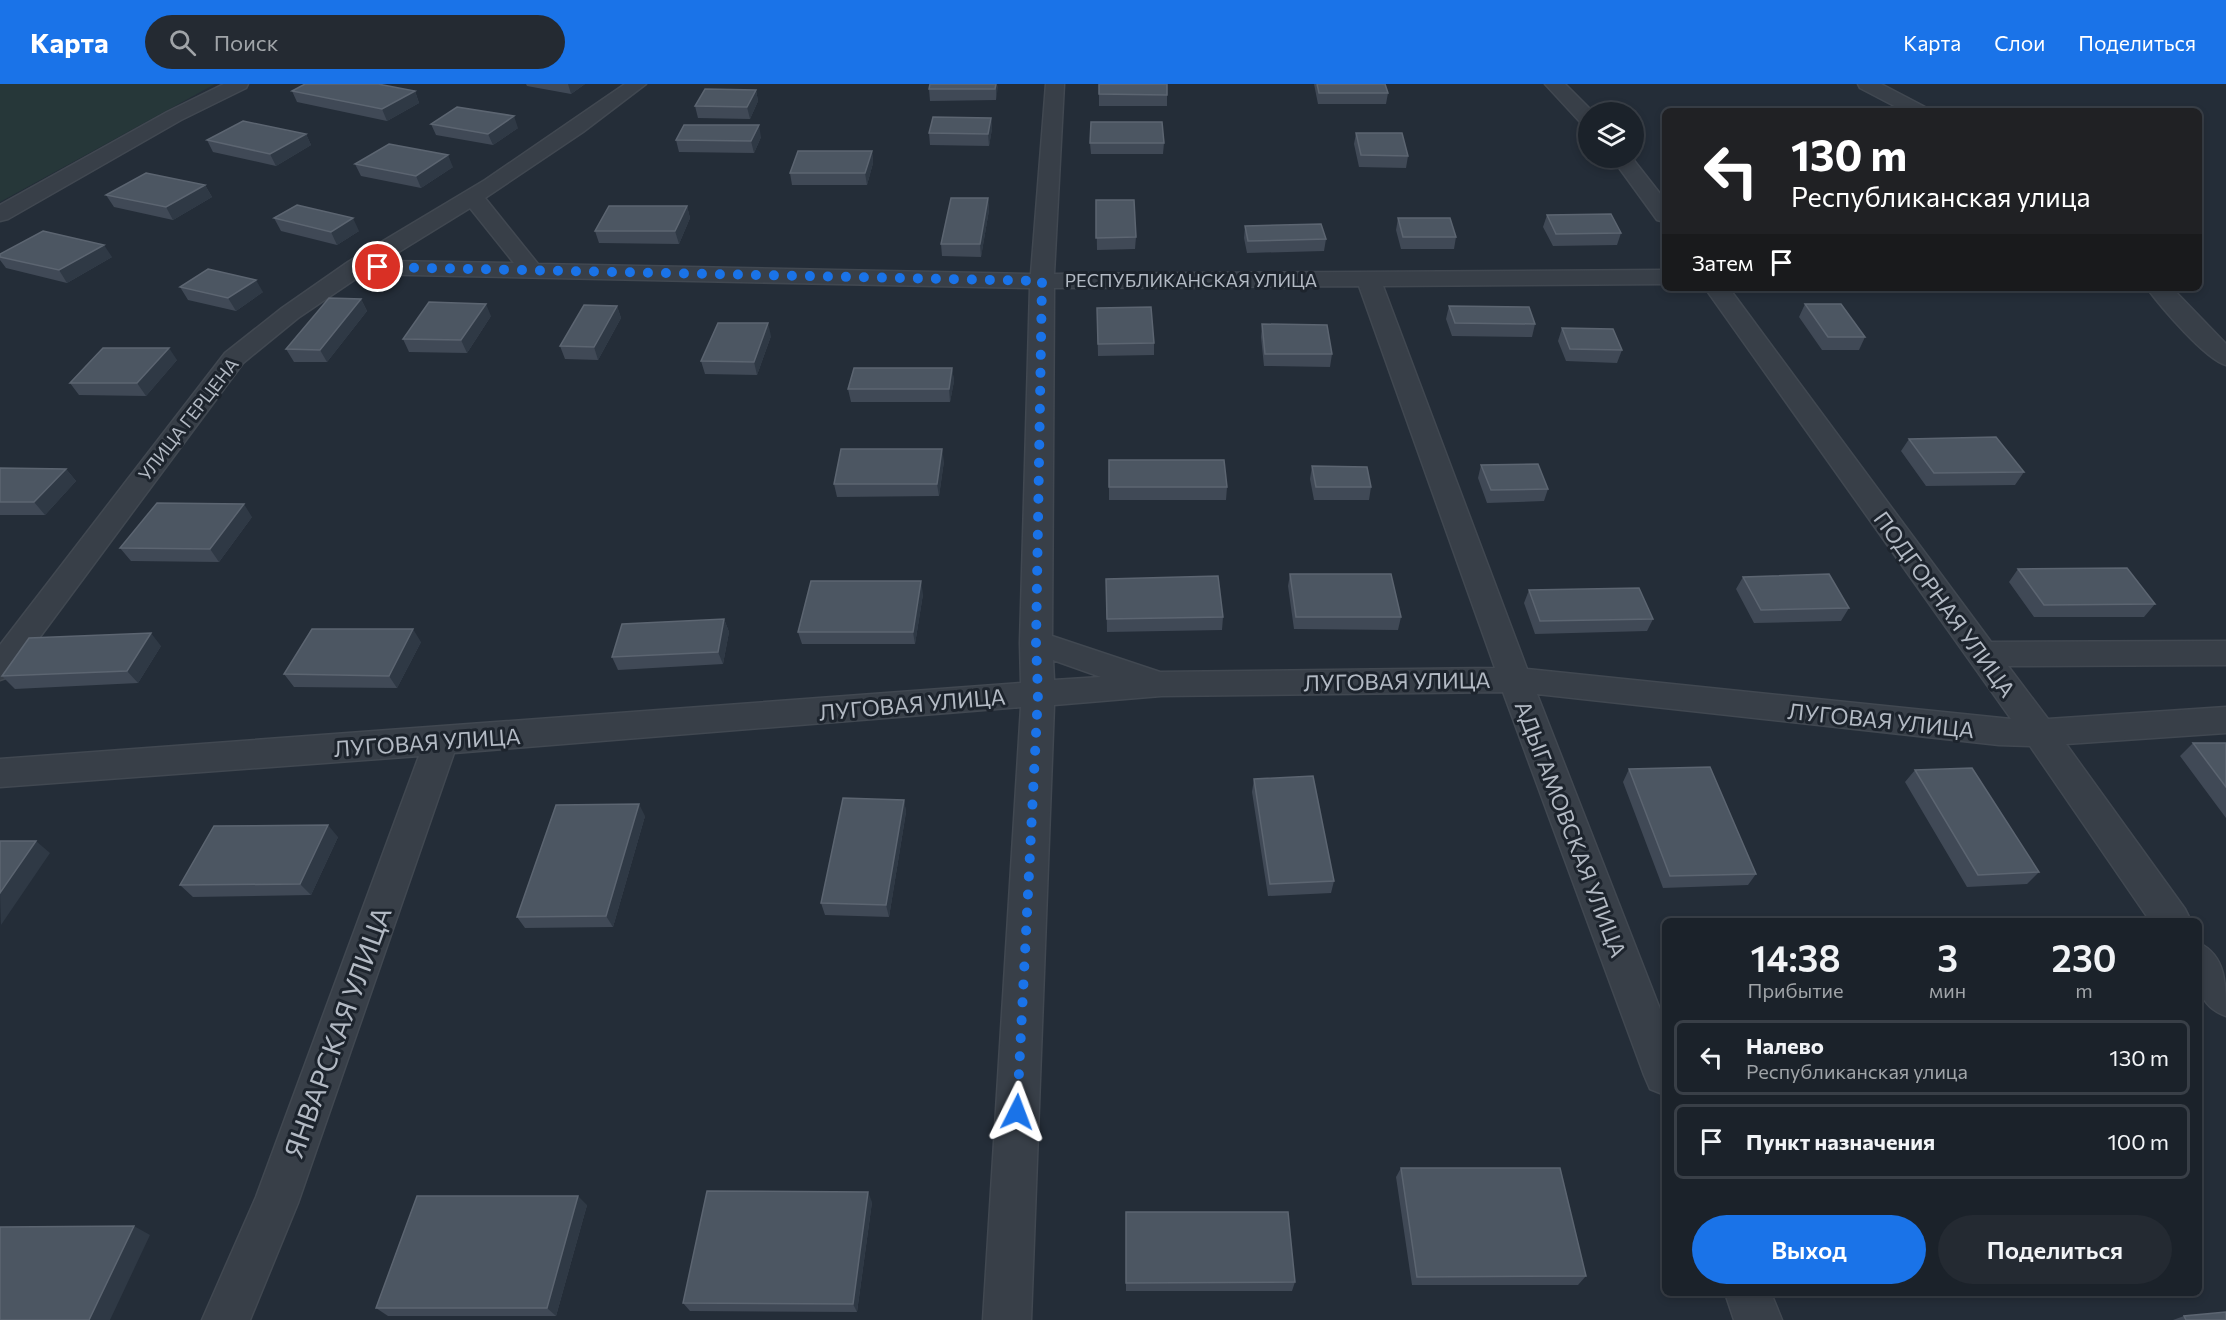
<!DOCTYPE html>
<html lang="ru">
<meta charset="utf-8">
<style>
body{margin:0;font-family:Commissioner,sans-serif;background:#242a32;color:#f1f3f6;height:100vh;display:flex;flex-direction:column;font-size:22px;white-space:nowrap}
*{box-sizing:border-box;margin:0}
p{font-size:20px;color:#a0a4a8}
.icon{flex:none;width:33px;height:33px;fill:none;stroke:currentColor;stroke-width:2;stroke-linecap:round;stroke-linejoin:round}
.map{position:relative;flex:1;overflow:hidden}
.sheet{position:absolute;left:1662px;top:834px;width:540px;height:378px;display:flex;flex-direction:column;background:#1b222a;border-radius:9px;box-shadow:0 3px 9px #0003,0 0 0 2px #393f47}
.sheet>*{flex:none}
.top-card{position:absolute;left:1662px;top:24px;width:540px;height:183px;border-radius:9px;box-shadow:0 3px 9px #0003,0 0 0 2px #393f47;background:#202124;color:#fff;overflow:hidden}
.tools{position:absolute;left:1578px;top:18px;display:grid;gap:12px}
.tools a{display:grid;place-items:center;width:66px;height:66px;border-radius:50%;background:#1b222a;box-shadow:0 3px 9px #0003,0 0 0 2px #393f47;font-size:30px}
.pin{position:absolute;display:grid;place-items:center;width:51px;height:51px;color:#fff;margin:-26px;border:3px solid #fff;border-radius:50%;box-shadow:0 2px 6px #0007}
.me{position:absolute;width:66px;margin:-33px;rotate:3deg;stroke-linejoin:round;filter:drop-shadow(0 0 4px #0008)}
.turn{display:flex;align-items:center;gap:21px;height:126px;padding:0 30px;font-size:27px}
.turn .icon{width:78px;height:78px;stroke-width:2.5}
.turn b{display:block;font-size:42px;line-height:51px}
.then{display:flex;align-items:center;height:57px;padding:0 30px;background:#0003;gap:12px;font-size:22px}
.eta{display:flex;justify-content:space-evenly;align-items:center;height:102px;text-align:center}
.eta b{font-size:36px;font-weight:600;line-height:42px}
.button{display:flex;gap:12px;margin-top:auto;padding:12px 30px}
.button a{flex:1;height:69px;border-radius:36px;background:#1a73e8;color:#fff;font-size:24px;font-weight:600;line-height:69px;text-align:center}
.button a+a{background:#242a32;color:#f1f3f6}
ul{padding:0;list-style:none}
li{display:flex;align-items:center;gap:18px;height:75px;margin:0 12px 9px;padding:0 18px;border:3px solid #393f47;border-radius:9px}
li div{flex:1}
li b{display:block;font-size:22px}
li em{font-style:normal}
header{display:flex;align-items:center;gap:36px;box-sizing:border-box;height:84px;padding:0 30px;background:#1a73e8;color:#fff}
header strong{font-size:28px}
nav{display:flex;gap:33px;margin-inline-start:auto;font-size:21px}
.search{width:420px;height:54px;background:#242a32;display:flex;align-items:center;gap:15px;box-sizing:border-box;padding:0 21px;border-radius:33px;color:#a0a4a8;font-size:22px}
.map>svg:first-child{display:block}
</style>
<header>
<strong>Карта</strong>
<div class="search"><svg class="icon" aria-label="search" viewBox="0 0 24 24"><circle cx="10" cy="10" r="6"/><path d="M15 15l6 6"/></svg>Поиск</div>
<nav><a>Карта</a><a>Слои</a><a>Поделиться</a></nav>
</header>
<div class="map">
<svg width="2226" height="1236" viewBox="0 0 2226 1236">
<rect width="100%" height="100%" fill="#242d38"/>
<path fill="#263739" d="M 0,0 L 215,0 L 0,118 Z"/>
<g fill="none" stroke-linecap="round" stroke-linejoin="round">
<defs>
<path id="minor" d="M 224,0 L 248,0 L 246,4 L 181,36 L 8,135 L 0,137 L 0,121 L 167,28 Z
M 625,0 L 646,0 L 583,48 L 485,114 L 538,180 L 1031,190 L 1046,0 L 1064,0 L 1054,190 L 1665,186 L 1665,200 L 1383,202 L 1527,585 L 2011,635 L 1705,204 L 1729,204 L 1991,558 L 2226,557 L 2226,581 L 2008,582 L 2048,635 L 2226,623 L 2226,649 L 2066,660 L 2185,825 L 2191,837 L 2150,837 L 2030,662 L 1999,661 L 1537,610 L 1665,938 L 1665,1011 L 1650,1005 L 1644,991 L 1503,608 L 1161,612 L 1054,621 L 1031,1236 L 983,1236 L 1021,623 L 454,669 L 298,1119 L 250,1236 L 202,1236 L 256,1113 L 419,672 L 0,703 L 0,675 L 1021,599 L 1020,559 L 1030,204 L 363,190 L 298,234 L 243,279 L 11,592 L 0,596 L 0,561 L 225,269 L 282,224 L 348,178 L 485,96 ZM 470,124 L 514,179 L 384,177 ZM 1359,202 L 1495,584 L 1160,588 L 1052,552 L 1054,204 ZM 1053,576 L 1101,593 L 1054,596 Z
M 1545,0 L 1565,0 L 1593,28 L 1588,28 L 1588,41 L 1581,39 Z
M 1858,0 L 1881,0 L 1925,23 L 1928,27 L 1904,27 L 1860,4 Z
M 1612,74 L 1632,74 L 1665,116 L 1665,138 L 1657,136 Z
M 2147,204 L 2172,204 L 2226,260 L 2226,281 C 2205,275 2161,223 2147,204 Z
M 2199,859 C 2226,872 2226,900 2226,932 C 2191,919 2199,890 2199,859 Z
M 1725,1209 L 1771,1209 L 1782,1236 L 1734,1236 Z"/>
</defs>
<use href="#minor" stroke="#414851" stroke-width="3"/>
<use href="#minor" fill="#383f48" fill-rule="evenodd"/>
</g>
<path fill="#404956" d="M 526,0 L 585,0 L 571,10 L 527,2 Z
M 930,0 L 997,0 L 996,16 L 930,17 L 929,5 Z
M 1099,0 L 1167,11 L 1167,22 L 1099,22 Z
M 1314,0 L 1385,0 L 1388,9 L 1386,20 L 1318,20 Z
M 756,6 L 758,17 L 750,35 L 698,34 L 695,22 Z
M 292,7 L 415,7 L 419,19 L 387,37 L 297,18 Z
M 991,34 L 992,45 L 989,62 L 930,61 L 929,49 Z
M 431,40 L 518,44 L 493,61 L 436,51 Z
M 1356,49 L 1408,72 L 1406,84 L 1359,83 L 1354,60 Z
M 306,50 L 311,61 L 276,82 L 213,68 L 207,56 Z
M 761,53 L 754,69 L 679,68 L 676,56 Z
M 1090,59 L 1164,59 L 1163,70 L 1091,70 Z
M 872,67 L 873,79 L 867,101 L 792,101 L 790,89 Z
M 355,80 L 453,83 L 421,104 L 361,92 Z
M 205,101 L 212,113 L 173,136 L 114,123 L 106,111 Z
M 988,114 L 989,126 L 981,173 L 942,172 L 941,160 Z
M 1096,116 L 1136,153 L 1135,165 L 1097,166 Z
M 687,122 L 690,134 L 679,160 L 599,159 L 595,147 Z
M 1547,131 L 1621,149 L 1617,161 L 1553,162 L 1543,143 Z
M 274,134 L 359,147 L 337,161 L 281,147 Z
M 1398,134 L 1456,153 L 1454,165 L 1401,165 L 1396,146 Z
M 1245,142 L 1326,155 L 1324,167 L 1247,169 L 1244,154 Z
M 0,170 L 112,173 L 67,199 L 6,184 L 0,176 Z
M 180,203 L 263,208 L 236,227 L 188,216 Z
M 361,215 L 367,227 L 327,278 L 294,278 L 286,265 Z
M 1805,220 L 1865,253 L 1859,266 L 1822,266 L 1799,233 Z
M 617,222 L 621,234 L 598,276 L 565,275 L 560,262 Z
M 1449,222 L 1535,240 L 1532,253 L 1452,252 L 1446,235 Z
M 1097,224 L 1154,259 L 1154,271 L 1098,272 Z
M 491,232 L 467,269 L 409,268 L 403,255 Z
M 1262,240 L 1332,270 L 1330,283 L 1264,282 L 1261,253 Z
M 1562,244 L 1622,266 L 1617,279 L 1566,277 L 1558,257 Z
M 771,252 L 757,291 L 705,290 L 701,277 Z
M 177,276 L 146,312 L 79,311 L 70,299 Z
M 952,284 L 954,297 L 950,318 L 851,318 L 848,305 Z
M 1909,355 L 2024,388 L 2015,401 L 1926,402 L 1901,367 Z
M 1109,376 L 1227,403 L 1226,416 L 1109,416 Z
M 944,377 L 939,412 L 837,413 L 834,400 Z
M 1481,381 L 1548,405 L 1544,417 L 1487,419 L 1478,394 Z
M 1312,382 L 1371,403 L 1369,416 L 1314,416 L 1310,395 Z
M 0,384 L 66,385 L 76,397 L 45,431 L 0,431 Z
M 252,433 L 219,478 L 131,477 L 120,464 Z
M 2018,485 L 2155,520 L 2144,533 L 2034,533 L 2009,498 Z
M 1290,490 L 1401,533 L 1398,546 L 1294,545 L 1288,502 Z
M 1743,493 L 1849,524 L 1841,537 L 1754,539 L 1736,505 Z
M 1106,495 L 1223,533 L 1222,546 L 1107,548 Z
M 1529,506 L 1653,535 L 1647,547 L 1535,550 L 1524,519 Z
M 923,510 L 915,560 L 802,560 L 798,548 Z
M 724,535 L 729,548 L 723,580 L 618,586 L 612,573 Z
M 421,558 L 397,604 L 294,603 L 284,590 Z
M 161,562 L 138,599 L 15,605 L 2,592 Z
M 2193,659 L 2226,659 L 2226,734 L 2180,672 Z
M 1629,685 L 1756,790 L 1748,801 L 1663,804 L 1623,698 Z
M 1915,686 L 2039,788 L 2027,800 L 1967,803 L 1905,698 Z
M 1254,695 L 1334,797 L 1331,809 L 1268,812 L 1252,708 Z
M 904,716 L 906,728 L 889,833 L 825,831 L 821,819 Z
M 645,732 L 613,843 L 525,844 L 517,833 Z
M 338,753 L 311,811 L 193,813 L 180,801 Z
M 1401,1084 L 1586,1192 L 1578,1201 L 1412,1201 L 1396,1093 Z
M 872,1118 L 857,1228 L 690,1227 L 683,1219 Z
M 587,1121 L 556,1232 L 388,1232 L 376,1224 Z
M 1126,1128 L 1295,1198 L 1292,1207 L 1126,1207 Z
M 2184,1232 L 2226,1236 L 2173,1236 Z"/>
<path fill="#2f3945" d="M 568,0 L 585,0 L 571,10 Z
M 996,0 L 997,0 L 998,3 L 996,16 Z
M 756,6 L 758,17 L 750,35 L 747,23 Z
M 415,7 L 419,19 L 387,37 L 382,25 Z
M 514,32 L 518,44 L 493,61 L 488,50 Z
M 991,34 L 992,45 L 989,62 L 988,50 Z
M 759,41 L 761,53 L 754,69 L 751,57 Z
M 306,50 L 311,61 L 276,82 L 270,70 Z
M 872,67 L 873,79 L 867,101 L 865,89 Z
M 448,71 L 453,83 L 421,104 L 416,92 Z
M 205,101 L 212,113 L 173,136 L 166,123 Z
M 988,114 L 989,126 L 981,173 L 980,160 Z
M 687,122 L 690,134 L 679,160 L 675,147 Z
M 353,134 L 359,147 L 337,161 L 331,148 Z
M 104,161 L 112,173 L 67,199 L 59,186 Z
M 256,196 L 263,208 L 236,227 L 228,214 Z
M 361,215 L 367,227 L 327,278 L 320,266 Z
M 486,220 L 491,232 L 467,269 L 461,256 Z
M 617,222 L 621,234 L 598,276 L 594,263 Z
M 768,239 L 771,252 L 757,291 L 754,278 Z
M 169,264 L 177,276 L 146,312 L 137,299 Z
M 952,284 L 954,297 L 950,318 L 949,305 Z
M 942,365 L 944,377 L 939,412 L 937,400 Z
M 66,385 L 76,397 L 45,431 L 34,418 Z
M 244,420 L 252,433 L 219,478 L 210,465 Z
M 921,497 L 923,510 L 915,560 L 913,548 Z
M 724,535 L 729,548 L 723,580 L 718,568 Z
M 413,545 L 421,558 L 397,604 L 389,592 Z
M 151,549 L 161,562 L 138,599 L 127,587 Z
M 904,716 L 906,728 L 889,833 L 886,821 Z
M 639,720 L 645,732 L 613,843 L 606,832 Z
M 328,741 L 338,753 L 311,811 L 300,800 Z
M 36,757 L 50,769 L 1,841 L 0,809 Z
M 868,1108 L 872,1118 L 857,1228 L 853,1220 Z
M 578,1112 L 587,1121 L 556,1232 L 547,1224 Z
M 134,1142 L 150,1151 L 110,1236 L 89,1236 Z"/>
<path fill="#4c5662" stroke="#5c6571" stroke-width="1.5" d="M 305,0 L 378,0 L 415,7 L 382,25 L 292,7 Z
M 930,0 L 996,0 L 995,5 L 929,5 Z
M 1099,0 L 1167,0 L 1167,11 L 1099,10 Z
M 1317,0 L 1385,0 L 1388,9 L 1319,9 Z
M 705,5 L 756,6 L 747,23 L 695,22 Z
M 457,23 L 514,32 L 488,50 L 431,40 Z
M 933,33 L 991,34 L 988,50 L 929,49 Z
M 243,37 L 306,50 L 270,70 L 207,56 Z
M 1091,38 L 1162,38 L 1164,59 L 1090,59 Z
M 684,41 L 759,41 L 751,57 L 676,56 Z
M 1356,49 L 1402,49 L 1408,72 L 1361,71 Z
M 389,60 L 448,71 L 416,92 L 355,80 Z
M 798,67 L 872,67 L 865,89 L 790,89 Z
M 146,89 L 205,101 L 166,123 L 106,111 Z
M 951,114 L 988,114 L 980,160 L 941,160 Z
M 1096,116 L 1134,116 L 1136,153 L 1096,154 Z
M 297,121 L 353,134 L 331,148 L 274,134 Z
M 609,122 L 687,122 L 675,147 L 595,147 Z
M 1611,130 L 1621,149 L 1556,150 L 1547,131 Z
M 1398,134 L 1450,134 L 1456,153 L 1403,153 Z
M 1321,140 L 1326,155 L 1248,157 L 1245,142 Z
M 43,147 L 104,161 L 59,186 L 0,173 L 0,170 Z
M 208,185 L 256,196 L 228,214 L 180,203 Z
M 329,214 L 361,215 L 320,266 L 286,265 Z
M 429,218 L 486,220 L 461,256 L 403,255 Z
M 1805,220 L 1841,220 L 1865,253 L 1828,253 Z
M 584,221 L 617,222 L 594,263 L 560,262 Z
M 1449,222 L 1529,223 L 1535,240 L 1455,239 Z
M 1151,223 L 1154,259 L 1098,260 L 1097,224 Z
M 718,239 L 768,239 L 754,278 L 701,277 Z
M 1262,240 L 1327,241 L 1332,270 L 1265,270 Z
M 1562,244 L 1613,245 L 1622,266 L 1570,265 Z
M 103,264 L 169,264 L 137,299 L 70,299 Z
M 854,284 L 952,284 L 949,305 L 848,305 Z
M 1996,353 L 2024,388 L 1934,389 L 1909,355 Z
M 841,365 L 942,365 L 937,400 L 834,400 Z
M 1109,376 L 1224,376 L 1227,403 L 1109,403 Z
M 1538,380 L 1548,405 L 1491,406 L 1481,381 Z
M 1312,382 L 1367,383 L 1371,403 L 1316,403 Z
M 0,384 L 66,385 L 34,418 L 0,418 Z
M 157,419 L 244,420 L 210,465 L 120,464 Z
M 2127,484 L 2155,520 L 2044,521 L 2018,485 Z
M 1290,490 L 1391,490 L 1401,533 L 1296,533 Z
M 1829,490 L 1849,524 L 1761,526 L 1743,493 Z
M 1218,492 L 1223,533 L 1107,535 L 1106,495 Z
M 811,497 L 921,497 L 913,548 L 798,548 Z
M 1639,504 L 1653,535 L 1540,537 L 1529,506 Z
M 724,535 L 718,568 L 612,573 L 622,540 Z
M 312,545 L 413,545 L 389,592 L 284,590 Z
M 151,549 L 127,587 L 2,592 L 29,554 Z
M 2193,659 L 2226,659 L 2226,703 Z
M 1710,683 L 1756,790 L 1670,792 L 1629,685 Z
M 1972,684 L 2039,788 L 1978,791 L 1915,686 Z
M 1313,692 L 1334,797 L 1270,800 L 1254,695 Z
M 843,714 L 904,716 L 886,821 L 821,819 Z
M 639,720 L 606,832 L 517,833 L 556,721 Z
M 328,741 L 300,800 L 180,801 L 214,742 Z
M 0,757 L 36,757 L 0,809 Z
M 1401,1084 L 1560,1084 L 1586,1192 L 1417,1193 Z
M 707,1107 L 868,1108 L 853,1220 L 683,1219 Z
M 417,1112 L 578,1112 L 547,1224 L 376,1224 Z
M 1126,1128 L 1288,1128 L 1295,1198 L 1126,1199 Z
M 134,1142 L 89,1236 L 0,1236 L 0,1143 Z
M 2226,1228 L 2226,1236 L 2186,1236 L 2184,1232 Z"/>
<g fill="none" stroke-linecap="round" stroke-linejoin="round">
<path stroke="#1a73e8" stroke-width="10" stroke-dasharray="0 18" d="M 378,183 L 1042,197 L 1036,559 L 1038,610 L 1017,1028"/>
</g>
<g text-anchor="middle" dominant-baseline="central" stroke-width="6" stroke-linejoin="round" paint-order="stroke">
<g font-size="18" fill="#b3bac4" stroke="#1d242d">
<text x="1191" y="196">РЕСПУБЛИКАНСКАЯ УЛИЦА</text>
<text transform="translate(188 335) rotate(-52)">УЛИЦА ГЕРЦЕНА</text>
</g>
<g font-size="22" fill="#b3bac4" stroke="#1d242d">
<text transform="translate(1945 520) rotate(54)">ПОДГОРНАЯ УЛИЦА</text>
<text transform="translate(1397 597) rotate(-1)">ЛУГОВАЯ УЛИЦА</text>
<text transform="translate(912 620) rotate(-5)">ЛУГОВАЯ УЛИЦА</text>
<text transform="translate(1881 636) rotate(6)">ЛУГОВАЯ УЛИЦА</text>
<text transform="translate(427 658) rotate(-4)">ЛУГОВАЯ УЛИЦА</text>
<text transform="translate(1571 745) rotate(69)">АДЫГАМОВСКАЯ УЛИЦА</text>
</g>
<g font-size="27" fill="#b3bac4" stroke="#1d242d">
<text transform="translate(337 948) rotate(-70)">ЯНВАРСКАЯ УЛИЦА</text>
</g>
</g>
</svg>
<div class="tools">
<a><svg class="icon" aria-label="layers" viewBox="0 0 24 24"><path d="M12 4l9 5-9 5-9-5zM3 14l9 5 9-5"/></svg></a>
</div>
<div class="pin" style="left:378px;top:183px;background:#d93025"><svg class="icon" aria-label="arrive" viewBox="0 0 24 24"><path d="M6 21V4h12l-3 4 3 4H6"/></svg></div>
<svg class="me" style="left:1017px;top:1028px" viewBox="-20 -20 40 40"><path d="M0-17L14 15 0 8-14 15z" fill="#1a73e8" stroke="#fff" stroke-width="4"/></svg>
<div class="top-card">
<div class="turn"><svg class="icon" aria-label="left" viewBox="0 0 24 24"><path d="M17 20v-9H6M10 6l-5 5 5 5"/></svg><div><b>130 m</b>Республиканская улица</div></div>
<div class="then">Затем<svg class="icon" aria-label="arrive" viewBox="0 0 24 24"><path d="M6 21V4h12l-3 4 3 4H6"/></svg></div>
</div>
<section class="sheet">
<div class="eta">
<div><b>14:38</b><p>Прибытие</p></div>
<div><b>3</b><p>мин</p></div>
<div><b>230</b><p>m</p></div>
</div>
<ul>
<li><svg class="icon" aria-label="left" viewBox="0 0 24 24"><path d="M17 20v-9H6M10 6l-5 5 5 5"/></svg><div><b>Налево</b><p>Республиканская улица</p></div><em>130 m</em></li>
<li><svg class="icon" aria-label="arrive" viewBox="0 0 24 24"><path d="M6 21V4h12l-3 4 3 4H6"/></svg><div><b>Пункт назначения</b></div><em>100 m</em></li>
</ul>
<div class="button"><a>Выход</a><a>Поделиться</a></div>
</section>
</div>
